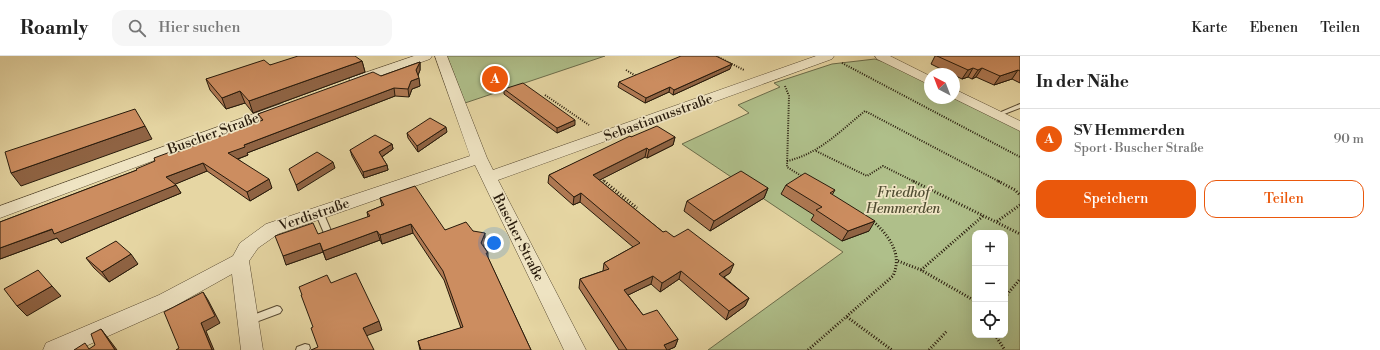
<!DOCTYPE html>
<html lang="de">
<meta charset="utf-8">
<style>
body{margin:0;font-family:"Libre Bodoni",serif;background:#f6f6f6;color:#222}
.controls{position:absolute;right:12px;bottom:12px;display:grid;overflow:hidden;border-radius:8px;box-shadow:0 4px 16px #0002}
.controls button{width:36px;height:36px;display:grid;place-items:center;padding:0;border:0;border-bottom:1px solid #e0e0e0;background:#fff;color:#222;font:20px sans-serif}
.compass{position:absolute;left:924px;top:12px;width:36px;height:36px;border-radius:50%;background:#fff;box-shadow:0 4px 16px #0002;rotate:318deg}
.you{position:absolute;left:494px;top:187px;width:14px;height:14px;margin:-10px;border:3px solid #fff;border-radius:50%;background:#1a73e8;box-shadow:0 0 0 6px #1a73e833}
.badge{display:grid;place-items:center;width:26px;height:26px;border-radius:50%;background:#ea580c;color:#fff;font-size:13px;font-weight:700}
.pin{position:absolute;translate:-50% -50%;border:2px solid #fff;box-shadow:0 1px 4px #0006}
.list{margin:0;padding:0;list-style:none}
h2{display:flex;justify-content:space-between;align-items:center;height:52px;margin:0;padding:0 16px;font-size:17px}
h2 small{font-size:13px;font-weight:400;color:#767676}
.list li{display:grid;grid-template-columns:26px 1fr auto;gap:12px;align-items:center;box-sizing:border-box;height:60px;padding:0 16px;border-top:1px solid #e0e0e0}
.list b{display:block;font-size:15px;white-space:nowrap}
.list p{margin:0;font-size:13px;white-space:nowrap;color:#767676}
.list em{font-size:13px;font-style:normal;color:#767676}
.actions{display:flex;gap:8px;padding:12px 16px}
.actions a{flex:1;padding:9px 0;border:1px solid #ea580c;border-radius:12px;text-align:center;font-size:14px;color:#ea580c}
.actions .main{background:#ea580c;color:#fff}
.icon{flex:none;width:22px;height:22px;fill:none;stroke:currentColor;stroke-width:2;stroke-linecap:round;stroke-linejoin:round}
.map{position:relative;flex:none;width:1020px;height:294px;overflow:hidden}
header{display:flex;align-items:center;gap:24px;box-sizing:border-box;height:56px;padding:0 20px;background:#fff;border-bottom:1px solid #e0e0e0}
header strong{font-size:19px}
nav{display:flex;gap:22px;margin-inline-start:auto;font-size:14px}
.search{width:280px;height:36px;background:#f6f6f6;display:flex;align-items:center;gap:10px;box-sizing:border-box;padding:0 14px;border-radius:12px;color:#767676;font-size:15px}
main{display:flex}
aside{flex:1;background:#fff}
.map>svg:first-child{display:block}
</style>
<header>
<strong>Roamly</strong>
<div class="search"><svg class="icon" aria-label="search" viewBox="0 0 24 24"><circle cx="10" cy="10" r="6"/><path d="M15 15l6 6"/></svg>Hier suchen</div>
<nav><a>Karte</a><a>Ebenen</a><a>Teilen</a></nav>
</header>
<main>
<div class="map">
<svg width="1020" height="294" viewBox="0 0 1020 294">
<rect width="100%" height="100%" fill="#e6d6a3"/>
<filter id="stains"><feTurbulence type="fractalNoise" baseFrequency=".005" numOctaves="4"/><feColorMatrix values="0 0 0 0 .2 0 0 0 0 .09 0 0 0 0 .02 0 0 0 .5 -.17"/></filter>
<radialGradient id="worn" r=".72"><stop offset=".6" stop-color="#630" stop-opacity="0"/><stop offset="1" stop-color="#630" stop-opacity=".3"/></radialGradient>
<path fill="#afbf8a" stroke="#6b6c4a" fill-rule="evenodd" d="M447 0H605L465 47Z
M875 3 896 10 930 28V42H954L1020 74V294H708L843 196 682 88 749 57 738 49 780 31 774 27 832 8ZM975 177H1005V279H975Z"/>
<g fill="none" stroke-linecap="round" stroke-linejoin="round">
<g stroke="#574931" stroke-width="2">
<path id="lane" d="M1020 48V52L999 60H995L994 59Z
M319 153 323 156 332 177 331 179H325L324 177 315 156Z
M277 250 280 251 282 254 280 257 248 269 245 268 243 265 245 262Z
M305 288 309 289 310 292 309 294H296L297 291Z"/>
</g>
<g stroke="#574931" stroke-width="1">
<path id="street" d="M414 0H432L430 3 360 28H350L349 25 350 22Z
M435 0H447L487 102 493 114 816 0H834L832 3 498 124 586 294H564L475 109 278 178 258 192 249 205 263 294H241L232 218 173 251 77 294H43L46 287 159 239 233 200 240 187 266 168 470 100Z
M875 0H890L930 20V29L877 3Z
M954 33 1020 65V75L953 42Z
M281 48 286 49 288 52 286 55 0 162V150Z"/>
</g>
<path stroke="#271a0b" stroke-width="2" stroke-dasharray="1 1.5" stroke-linecap="butt" d="M716 0 744 14
M842 7 1020 101
M626 14 638 21
M785 30 789 40 787 111 803 121
M545 39 589 69
M816 95 867 120 883 110 915 126
M787 105C819 98 840 75 865 55L1000 126
M599 121 605 126"/>
<path stroke="#271a0b" stroke-width="3" stroke-dasharray="1 2" stroke-linecap="butt" d="M604 125 637 152
M913 125 996 166
M998 125 1015 134 1020 139
M1020 149 996 166 1020 178
M898 205 921 214 975 245
M921 214 983 160
M1005 241 1020 223
M847 261 892 294
M995 279 1005 294
M808 294 893 220C903 198 889 180 873 165
M929 294 947 275"/>
<use href="#lane" fill="#efe4c3" fill-rule="evenodd"/>
<use href="#street" fill="#efe4c3" fill-rule="evenodd"/>
</g>
<path fill="#af7953" stroke="#271a0b" d="M935 0H1020V27L1012 23 994 29 976 21 972 23 968 21 962 23 954 19V18H951L931 8Z
M362 5 365 16 253 57 245 47 226 53 210 34 206 23 270 9Z
M420 6V14L418 19 420 30 412 33 409 41 395 40 247 97 248 99 238 103 272 132 250 145 207 115 175 128 181 137 61 187 57 182 0 203V166L137 114 177 96 260 65 258 58 381 20Z
M730 13 673 39 669 36 645 47 618 31 619 26Z
M504 33 575 69 557 77 504 38Z
M447 76 418 96 408 82 407 77Z
M631 81H675L673 89 647 102 645 101 599 124 663 176 674 181 730 217 724 221 749 242 745 250 726 264 679 223 660 236 651 228 628 239 643 259 678 283 675 291 668 294H619L579 232 580 223 603 215 604 207 633 191 580 146 573 149 548 127 549 119Z
M392 88 393 93 382 101 387 109 388 114 364 122 352 100 350 94Z
M786 129 835 134 832 139 869 175 842 185 811 164 814 159 781 138Z
M768 132 764 142 710 175 684 155 687 145Z
M380 142 445 174 473 175 485 186 484 190 488 197V202L531 294H420L418 285 461 272 444 224 413 177 382 188 380 184 326 204 323 196 286 209 368 161 367 156 382 150Z
M86 202 138 208 109 226 94 212Z"/>
<path fill="#8f6343" stroke="#271a0b" d="M362 5 365 16 253 57 249 45Z
M420 6V14L417 22 416 14Z
M732 8 730 13 673 39 674 34Z
M973 12 968 21 962 23 968 14Z
M982 12 976 21 972 23 978 14Z
M1018 14 1012 23 994 29 1000 20Z
M419 22 420 30 412 33 409 41 408 33 411 25Z
M670 31 669 36 645 47 646 42Z
M394 32 395 40 247 97 248 99 232 105 228 97 244 89Z
M240 35 245 47 226 53 222 42Z
M575 64V69L557 77V72Z
M145 70 152 83 21 130 11 117Z
M446 71 447 76 418 96 417 90Z
M675 81 673 89 647 102 649 94Z
M392 88 393 93 380 102 379 96Z
M647 92 645 101 592 128 593 119Z
M333 106 335 112 298 135 296 129Z
M203 107 207 115 171 130 166 121Z
M387 109 388 114 364 122 363 116Z
M269 123 272 132 250 145 247 136Z
M176 129 181 137 61 187 57 182 0 203V192Z
M768 132 764 142 710 175 714 165Z
M581 137 580 146 573 149 574 141Z
M875 165 869 175 842 185 848 175Z
M411 168 413 177 382 188 380 179Z
M377 175 380 184 326 204 323 195Z
M485 177V186L482 196 481 187Z
M320 187 323 196 286 209 283 200Z
M131 198 138 208 109 226 102 216Z
M734 208 730 217 716 226 719 218Z
M681 215 679 223 660 236 662 227Z
M653 220 651 228 622 242 624 234Z
M52 230 61 240 27 260 17 250Z
M203 236 208 244 220 267 206 275 214 294H212L201 267Z
M749 242 745 250 726 264 729 255Z
M379 265 382 274 366 280 363 272Z
M101 273 108 282 117 294H115Z
M678 283 675 291 668 294H662L664 289Z"/>
<path fill="#cc8d60" stroke="#271a0b" d="M298 0H355L362 5 249 45 240 35 222 42 206 23 264 4 270 9Z
M681 0H716L732 8 674 34 670 31 646 42 619 26Z
M937 0H1020V15L1018 14 1000 20 982 12 978 14 973 12 968 14Z
M420 6 416 14 419 22 411 25 408 33 394 32 244 89 245 91 228 97 269 123 247 136 203 107 166 121 176 129 54 178 52 173 0 192V166L137 114 136 113 155 105 154 102 173 95 177 96 263 64 258 58 373 16 381 20Z
M523 27 575 64 557 72 504 33Z
M135 53 145 70 11 117 5 96Z
M430 62 446 71 417 90 407 77Z
M657 70 675 81 649 94 647 92 593 119 663 176 666 175 674 181 688 173 734 208 719 218 749 242 729 255 681 215 662 227 653 220 624 234 643 259 657 254 678 283 664 289 667 294H627L580 223 609 213 604 207 640 187 581 137 574 141 549 119 630 80 631 81Z
M375 79 392 88 379 96 387 109 363 116 350 94Z
M317 96 333 106 296 129 289 113Z
M741 115 768 132 714 165 687 145Z
M805 117 835 134 830 137 875 165 848 175 816 154 822 151 786 129Z
M415 130 445 174 466 166 473 175 485 177 481 187 488 197H486L531 294H421L418 285 463 271 443 215 411 168 380 179 377 175 323 195 320 187 283 200 275 180 313 167 318 178 370 160 367 156 384 149 380 142Z
M116 185 131 198 102 216 86 202Z
M38 214 52 230 17 250 4 233Z
M356 217 379 265 363 272 374 294H311L318 291 311 272 313 271 301 239H302L299 231 327 219 331 227Z
M203 236 215 260 201 267 212 294H176L179 292 164 256Z
M101 273 115 294H74L85 287 89 293 95 289 91 278Z"/>
<g text-anchor="middle" stroke-width="3.5" stroke-linejoin="round" paint-order="stroke">
<g font-size="14" fill="#271a0b" stroke="#efe4c3">
<text transform="translate(658 61) rotate(-20)" y="5">Sebastianusstraße</text>
<text transform="translate(213 77) rotate(-20)" y="5">Buscher Straße</text>
<text transform="translate(314 158) rotate(-19)" y="5">Verdistraße</text>
<text transform="translate(519 181) rotate(63)" y="5">Buscher Straße</text>
</g>
<g font-size="14" font-style="italic" fill="#504c31" stroke="#efe4c3">
<text x="903" y="141">Friedhof<tspan x="903" dy="16">Hemmerden</tspan></text>
</g>
</g>
<rect width="100%" height="100%" filter="url(#stains)"/>
<rect width="100%" height="100%" fill="url(#worn)"/>
</svg>
<div class="controls">
<button>+</button>
<button>−</button>
<button><svg class="icon" aria-label="locate" viewBox="0 0 24 24"><circle cx="12" cy="12" r="6"/><path d="M12 2v4M12 18v4M2 12h4M18 12h4"/></svg></button>
</div>
<svg class="compass" viewBox="-18 -18 36 36"><path d="M0-13l5 13h-10z" fill="#e53935"/><path d="M0 13l5-13h-10z" fill="#767676"/></svg>
<div class="you"></div>
<div class="pin badge" style="left:495px;top:23px">A</div>
</div>
<aside>
<h2>In der Nähe<small></small></h2>
<ul class="list">
<li><span class="badge">A</span><div><b>SV Hemmerden</b><p>Sport · Buscher Straße</p></div><em>90 m</em></li>
</ul>
<div class="actions"><a class="main">Speichern</a><a>Teilen</a></div>
</aside>
</main>
